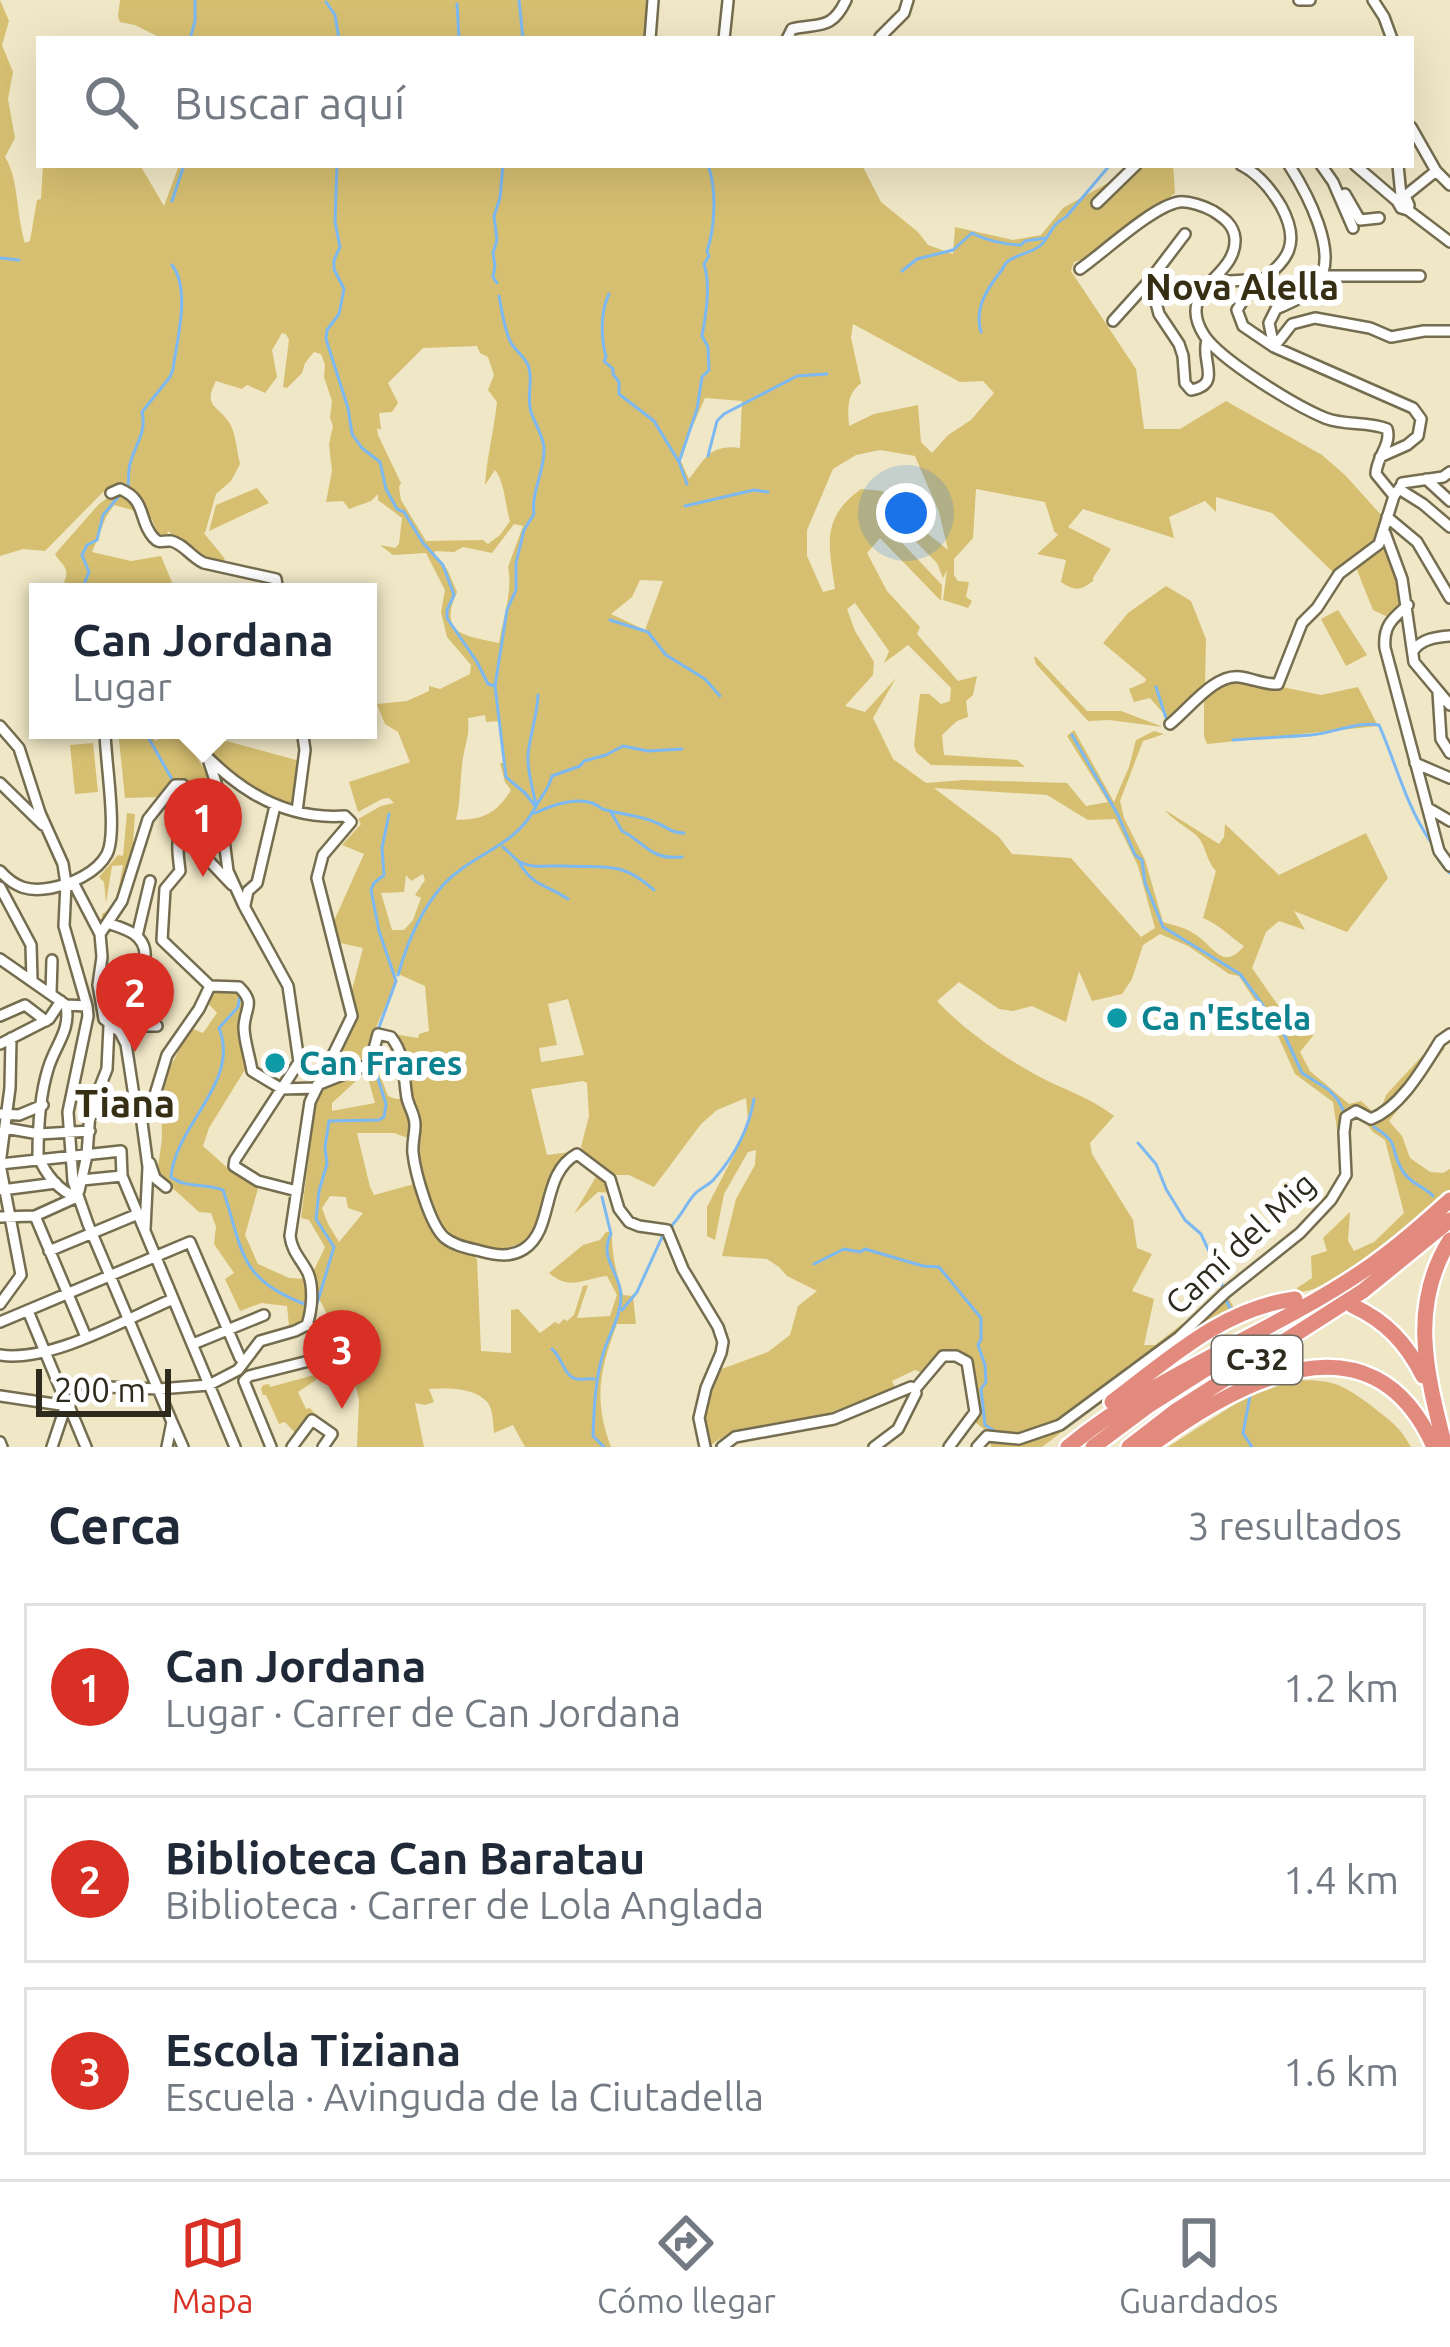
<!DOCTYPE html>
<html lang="es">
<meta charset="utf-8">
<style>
body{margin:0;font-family:Ubuntu,sans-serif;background:#f2f2f3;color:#1f2937}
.scale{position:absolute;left:36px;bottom:30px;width:135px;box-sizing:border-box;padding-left:12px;border:6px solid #2e2b1e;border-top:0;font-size:33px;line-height:42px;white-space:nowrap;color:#2e2b1e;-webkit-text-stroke:9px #fff;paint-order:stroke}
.you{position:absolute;left:906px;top:513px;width:42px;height:42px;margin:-30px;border:9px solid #fff;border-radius:50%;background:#1a73e8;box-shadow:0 0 0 18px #1a73e833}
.badge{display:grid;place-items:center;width:78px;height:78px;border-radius:50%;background:#d93025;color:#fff;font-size:39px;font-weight:700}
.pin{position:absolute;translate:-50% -99px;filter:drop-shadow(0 3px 6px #0008)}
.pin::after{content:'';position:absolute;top:63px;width:42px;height:36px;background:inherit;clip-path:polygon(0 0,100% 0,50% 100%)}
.popup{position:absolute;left:29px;top:583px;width:348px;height:156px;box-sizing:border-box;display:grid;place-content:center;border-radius:0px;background:#fff;filter:drop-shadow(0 3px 9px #0005);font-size:39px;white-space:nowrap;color:#747a83}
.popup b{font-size:45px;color:#1f2937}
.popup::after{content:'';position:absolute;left:50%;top:100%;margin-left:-24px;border:24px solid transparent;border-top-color:#fff}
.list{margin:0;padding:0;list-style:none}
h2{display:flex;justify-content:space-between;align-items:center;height:156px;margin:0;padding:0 48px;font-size:51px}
h2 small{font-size:39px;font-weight:400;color:#747a83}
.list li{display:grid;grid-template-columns:78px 1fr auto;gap:36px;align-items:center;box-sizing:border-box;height:168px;margin:0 24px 24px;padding:0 24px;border:3px solid #e0e1e3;border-radius:0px}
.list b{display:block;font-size:45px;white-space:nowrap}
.list p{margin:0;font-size:39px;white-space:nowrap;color:#747a83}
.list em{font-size:39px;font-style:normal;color:#747a83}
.icon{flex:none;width:66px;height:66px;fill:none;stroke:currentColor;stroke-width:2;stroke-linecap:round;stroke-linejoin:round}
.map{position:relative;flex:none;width:1450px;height:1447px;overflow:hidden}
.search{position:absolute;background:#fff;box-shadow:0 12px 48px #0002;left:36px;right:36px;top:36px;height:132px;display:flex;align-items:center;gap:30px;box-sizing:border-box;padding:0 42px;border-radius:0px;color:#747a83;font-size:45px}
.sheet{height:732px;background:#fff}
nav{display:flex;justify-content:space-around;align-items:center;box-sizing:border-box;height:168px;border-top:3px solid #e0e1e3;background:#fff;font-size:33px;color:#747a83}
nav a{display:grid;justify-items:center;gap:6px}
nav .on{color:#d93025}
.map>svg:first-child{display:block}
</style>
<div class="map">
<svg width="1450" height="1447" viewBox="0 0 1450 1447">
<rect width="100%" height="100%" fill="#f0e7c6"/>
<path fill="#d6bf71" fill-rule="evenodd" d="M0 0 9 21 2 45 13 72 8 99 15 138 5 157C19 179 16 214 25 243L30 241 37 200 41 199 43 165H140L164 206 179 165H862L881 202 918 232 928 245 953 254 955 227 1013 240 1041 235 1063 208 1140 165H1173L1175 193 1085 259 1074 262 1071 271 1136 369 1144 429H1180L1226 401 1322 455 1345 475 1382 516 1384 524 1381 538 1336 575 1272 513 1216 497V512L1205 501 1169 517 1174 538 1083 509 1068 527 1111 549 1093 578V581C1080 591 1075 591 1061 582L1066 560 1037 554 1058 535 1054 531 1045 502 976 489 973 538 954 559V575L958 581 969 582 966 597 972 601 968 608 943 600 947 570 943 578 937 563 887 513 889 529 942 585 941 601 880 538 867 553 887 591 920 627 917 634 958 681 977 676 973 695 966 701 968 717 957 721 942 735 944 755 1017 760 1025 767 931 765 916 752 914 745 920 694H929L941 704 950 701 951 688 908 645 884 663 889 651 855 603 847 609 855 631 874 662 873 675 845 706 865 712 896 678 873 718 893 759 926 783 963 780 1067 783 1086 806 1108 802 1067 736 1074 730 1114 802 1129 767 1136 740 1154 731 1164 734 1143 741 1120 801 1124 818 1145 860 1163 922C1172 925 1185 927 1193 933 1213 944 1222 973 1244 946 1229 936 1220 925 1203 918L1216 871C1206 861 1206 845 1197 836 1186 826 1175 822 1165 810L1219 844 1224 837 1225 824 1279 875 1366 833 1388 878 1347 932 1294 911 1305 930 1279 921 1266 932 1252 968 1298 1034 1312 1032 1313 1036 1300 1052 1310 1071 1349 1104 1361 1101 1372 1111 1381 1109 1386 1095 1435 1042 1445 1048 1389 1121 1402 1136 1410 1158 1430 1172 1443 1173 1450 1169V1191C1423 1217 1331 1294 1297 1292V1288L1312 1278 1311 1256 1327 1251 1323 1238 1350 1212 1348 1241 1354 1251 1374 1242 1404 1213 1385 1140 1373 1132 1362 1118 1348 1122 1350 1145 1348 1183 1341 1179V1157L1333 1102 1295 1074 1279 1038 1239 976 1229 974 1188 946 1160 934 1143 945 1132 979 1122 994 1092 1001 1079 971 1066 1022 1032 1006 1013 1011 999 1009 959 982 937 1001C965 1031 1002 1056 1038 1076 1064 1090 1090 1097 1114 1116L1090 1143 1092 1154 1133 1220 1137 1248 1152 1254 1132 1291 1154 1299 1144 1345H1155L1225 1291 1235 1310 1141 1372 1042 1447H991L989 1433 975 1422C983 1406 977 1373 967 1358L942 1353 922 1373 915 1370 892 1381 895 1387 827 1414 734 1430 709 1446 701 1425 709 1386 714 1382 716 1371 768 1352 790 1335 798 1306 817 1291 787 1276 779 1267 767 1259 722 1256 736 1199 755 1165 756 1150 748 1152 724 1194 715 1240 707 1236V1207L737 1149 748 1120 746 1098 717 1110 701 1124 654 1187 629 1175H611L612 1193 598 1192 574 1214 597 1175V1168L581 1147 589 1116 587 1083 583 1081 531 1089 547 1155 571 1152 549 1183 536 1226 524 1242 504 1249 487 1248 450 1238 433 1219 416 1147 417 1112 411 1104 408 1064 393 1034 418 1038 419 1034 429 1031 425 986 396 973V982L377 1025 370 1062 325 1081 355 1018 356 1009 352 990 363 948 340 943 334 921 364 854 342 845 361 824 358 819 381 806 394 803 389 798 382 799 358 812 349 782 410 762 398 732 385 724 377 704 407 701 429 691V686L440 689 470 674 471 665 447 637 441 612 445 590 426 553 393 555 380 545 395 548 399 544 402 518 378 500V494L371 501 349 509 343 501 326 502 332 471 329 444 333 426 330 418 332 401 324 377 325 365 321 354 314 352 305 363 302 373 287 388 283 387 289 340 286 334 282 333 272 350 277 377 265 393 247 385 242 389 216 381C202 408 219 405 230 424 236 434 237 452 240 464L231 481 216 494 205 533 203 532 225 559 220 563 203 561 168 531 166 539 159 538 152 519H148L136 492 118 484 102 493 45 551 23 549 0 556ZM853 324 960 382 983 381 994 393 971 420 948 435 932 453 921 442 918 405 874 414 849 426C848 408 846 395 861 383L851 338ZM477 346 480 353 488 357 494 375 488 390 497 402C494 430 487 456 485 485L495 470C505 483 505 505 510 521L500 535 488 544 483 540 426 541 401 500 399 487 401 483 378 435 377 428 381 430 379 413 392 412 398 403 388 383 423 348ZM705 398 742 401 740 448C710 444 705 459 689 479L679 457ZM880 450 915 456 939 512 948 550 895 507 883 491 861 489C820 519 829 545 835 589L823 592 807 556V530L833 469 856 455ZM514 524 523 526 508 567C513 591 503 618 499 643 464 635 438 635 457 592L447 569 434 554 435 551 454 552 463 547 492 553ZM640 580 663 581 645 630 611 614 632 597ZM485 715 486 722 500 721 504 763H500L505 782 511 790C497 813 484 820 456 820 462 797 459 771 465 748 468 735 469 732 468 718ZM934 788 1047 795 1088 820 1115 819 1138 866 1155 928 1141 937 1071 858 1012 854 999 837ZM423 874 425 880 415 895 421 898 413 920 404 930H392L381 893 404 892 406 875 411 881ZM568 999 584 1055 541 1062 539 1048 557 1045 548 1004Z
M120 0H650L647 39H163L135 25 120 22 118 16Z
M257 488 269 503 209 531 216 505Z
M116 492 125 493 140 512 114 505 106 517 92 552 131 561 161 556 176 592H78L79 587 64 582C71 567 61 565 55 554L99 504Z
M1386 542 1404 599 1388 617 1373 610 1355 565Z
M1166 586 1191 601 1206 639 1205 687 1170 721 1150 698 1134 702 1129 689 1145 682 1146 679 1103 643 1128 613Z
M1338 610 1367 655 1346 666 1321 619Z
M1034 657H1036L1087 711H1121L1163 727 1109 720 1088 721 1036 664Z
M1238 678 1321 695 1358 687 1378 726 1207 744 1204 736V700L1217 685Z
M118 730H149L155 741 176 731C203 763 215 780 217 823L186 801 190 788 184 783 160 797 125 798Z
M190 730 220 747 224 741 230 742 300 761 295 806C253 795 217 763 190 730Z
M93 743 98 792 75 794 70 745Z
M127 813 135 814 132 857 120 902 102 926 99 925 98 920 102 918V914C119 905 119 883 123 865L112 866 106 903 104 882 99 877 118 855 123 856Z
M235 988 244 996 246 1068 209 1128 203 1146 232 1172 259 1185 245 1235 258 1264 289 1278 304 1279 307 1290 305 1321 289 1326 287 1306 261 1303 240 1311 225 1279 234 1273 214 1244 216 1227 211 1213 199 1212 157 1174 162 1139 161 1100 170 1068 190 1028 203 1033 217 1013 207 1002 211 989Z
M371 1066 376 1079 375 1068 377 1067 388 1096 396 1099 405 1098 411 1131 408 1138 394 1133H357L370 1187 374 1195 418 1183 430 1223 477 1259 481 1351 511 1353V1310L518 1309 540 1333 555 1322 559 1324 564 1319 567 1321 574 1315 583 1286 588 1285 577 1318 610 1316 617 1295 607 1276C582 1279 570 1291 549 1273L583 1245 600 1240 606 1232H612C611 1252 617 1276 623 1295L633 1296 636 1324H617C600 1369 593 1400 611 1447H525L513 1425 494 1433C493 1423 493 1410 488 1403 475 1387 447 1388 429 1389L434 1402 425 1405 415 1403 424 1447H357L359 1400 353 1374 344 1352 326 1324V1312L317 1295 314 1270 325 1247 309 1220 301 1218 316 1099 321 1088 347 1076 356 1081 332 1103V1111L375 1103 365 1068ZM330 1196 346 1197 348 1208 363 1213 339 1242 328 1224 322 1208Z
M329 1371 298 1392 306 1409 310 1408 314 1413 297 1435 285 1422 279 1424 266 1395H263L261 1389 263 1385 269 1384 270 1387Z
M1294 1380C1331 1380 1339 1382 1369 1404 1389 1420 1398 1424 1411 1447H1168L1260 1388Z"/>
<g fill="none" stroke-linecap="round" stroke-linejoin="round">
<path stroke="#7cb8f2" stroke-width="3" d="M519 0 523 39
M326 2 335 15 339 39
M457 4 459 39
M190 39 195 21V0
M337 165 335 222 340 247 334 260V269L344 289 339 314 327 330 326 339 348 408 352 434 362 448 380 462 386 489 397 509 404 512 423 543 443 565 454 595 447 610V618L477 662 488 684 495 686 506 777 525 793 536 807
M172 201 184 165
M0 258 19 260
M902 271 917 259 953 250 972 233C985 240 1006 245 1021 245L1025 241 1046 238
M497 283 493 277 495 266 493 253 497 240 494 216 500 198 503 165
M609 294C600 312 601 338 606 357L604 361 613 369V374L619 382V394L654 421 679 462
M981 332C974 308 987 289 1001 271 1003 269 1004 265 1006 263 1015 254 1031 254 1041 245 1051 235 1051 224 1066 217L1110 165
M708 456 717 421 724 414 797 376 827 374
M687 484 679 462 697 409 702 377 709 370 708 347 702 336C706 314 711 286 704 264L709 256 707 251C715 228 717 189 708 165
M128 486C129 479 128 471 130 464 135 444 147 433 142 412L170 377 173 369C177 339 191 290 172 265
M685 506 754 490 768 492
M81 592 89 572 82 555 87 545 97 540 103 515 119 496
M610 620 648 632 666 655 705 679 720 696
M495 686 507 610 516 590V563L524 530 534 514C531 491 545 471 544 448 543 435 535 424 531 412 526 396 534 380 528 365 524 356 516 351 511 343 504 329 502 311 499 296
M1156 687 1167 721
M144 730 173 781
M1072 735 1118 815 1135 855 1142 860 1145 883 1163 927 1240 974 1284 1034 1302 1073 1329 1090 1338 1100 1344 1112
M1233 740C1259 738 1285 737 1311 735 1334 733 1358 721 1379 725 1397 766 1405 803 1430 841 1438 853 1437 863 1450 873
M536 805C533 789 527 771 528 755 530 734 537 717 538 695
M611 812 622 831C646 843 649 860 682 857
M535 813C550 806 575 797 592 803 604 808 596 808 610 811 626 815 642 816 657 823 669 828 671 833 684 833
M503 847C508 851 512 856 517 860 531 870 548 865 564 866 603 868 621 860 654 890
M519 862C533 887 546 884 568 899
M398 975C407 943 421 909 444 884 473 853 515 847 535 808 541 796 549 789 552 776L580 766 584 761 606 755 623 746 648 751 682 749
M240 995 238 1007 219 1028C241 1082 175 1125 171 1177 187 1189 206 1183 223 1190 244 1253 238 1279 307 1305
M378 1030 396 981 379 931 371 890 374 883 384 875 382 848 389 814
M1374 1127C1402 1145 1388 1146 1402 1170 1409 1183 1425 1187 1433 1196
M1138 1143 1156 1164 1166 1189 1185 1220 1201 1234 1219 1273 1223 1289
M602 1197 611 1234C598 1258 621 1273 621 1296 621 1316 610 1332 604 1351 595 1378 594 1409 593 1436L604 1447
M669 1228C680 1219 684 1207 693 1196 699 1188 709 1186 715 1178 735 1155 749 1128 754 1099
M814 1264 844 1249 860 1252 865 1249 923 1266 939 1267 981 1318V1339L978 1345 985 1365 986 1382 981 1389 985 1425 998 1433
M1225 1298 1231 1310
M316 1307 334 1247 316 1219 319 1191 327 1164 325 1147 329 1121 379 1120 384 1117 386 1104 373 1063
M622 1310 637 1292 663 1235
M552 1349C562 1357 564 1377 577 1379 583 1380 588 1378 594 1379
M1250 1396 1243 1433 1252 1447"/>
<g stroke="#756d4f" stroke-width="14">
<path id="minor" d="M1299 0H1310
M1373 0 1384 17 1392 39
M880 37 904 13 908 0
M650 39 653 0
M724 39 728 1
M787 39 792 29C820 23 832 30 846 0
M1411 127 1436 171 1450 185
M1241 165C1259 174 1271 189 1281 206 1313 265 1259 269 1237 310L1243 326 1274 347 1413 408 1421 419 1418 436 1407 445 1380 457
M1289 165C1305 190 1341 255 1317 283 1307 296 1290 303 1276 309L1269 323 1274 347 1292 324 1315 318 1370 328 1391 337 1424 331H1450
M1321 165 1333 182 1353 228
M1355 165 1397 201
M1398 165 1401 196
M1345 194 1360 220 1379 218
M1405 196 1436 171
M1097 203 1136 165
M1408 210 1409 205 1405 196H1401L1397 201 1401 208 1408 210 1450 242
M1080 269C1103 253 1153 206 1179 202 1189 201 1204 206 1213 211 1224 218 1234 225 1235 239 1237 278 1174 288 1204 335 1220 360 1296 406 1325 418 1345 426 1368 421 1387 429 1392 444 1376 458 1376 474L1394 496
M1322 276H1420
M1150 280 1159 314 1179 344 1183 356 1185 383 1191 390C1223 384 1200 361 1207 340
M1211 282 1265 279
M1113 321 1150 280 1185 234
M1426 479 1450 501
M1402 483 1443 477 1450 472
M1399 489 1423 504 1450 527
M111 493 120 489C147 500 138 520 153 537 160 545 162 540 171 541 184 544 192 558 204 563L276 579 278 592
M1387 517 1417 542 1450 598
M1385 533 1402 579 1414 662 1450 705
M1408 605C1392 619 1383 626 1385 648L1439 851 1450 866
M1413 651C1421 639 1436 637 1450 636
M1438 692 1441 739 1450 753
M1170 724C1189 709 1215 673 1240 677 1254 679 1265 685 1278 684L1302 623 1317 608 1339 574 1379 544 1394 496 1403 483
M0 726 19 748 40 813 63 864 66 884 64 926 87 1006 88 1016 68 1112 73 1181 88 1224 172 1422 167 1447
M183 730C224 780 276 821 345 816L351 822 323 855 317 878 352 1016 310 1102 290 1236C292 1252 301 1259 308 1273 314 1288 312 1310 307 1325
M209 762 217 786 228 871 244 906 288 986 299 1062 235 1160 234 1166 258 1181 297 1191
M1415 763 1450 778
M0 783 43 825
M186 793C172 812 182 812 179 831 177 846 178 855 180 871L165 889 162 940 210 986
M1428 808 1450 821
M182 810 194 845 232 885
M297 811 305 750 302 730
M0 871C15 888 29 892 51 888 71 884 97 873 107 854 118 832 105 759 105 730
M66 884 75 886 100 934 102 957 98 985 104 1019 120 1032 126 1044 134 1096 141 1115 148 1167 145 1229
M0 887 31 945 32 980
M245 905 248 891 257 883 275 806
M108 923C116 926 127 929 134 934 162 954 129 991 123 1013 121 1019 121 1026 120 1032
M100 934 122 901 148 819 175 785H183L186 793
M137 936 150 881
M0 959 66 1005 87 1006
M210 986 239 987C256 1004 245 1007 244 1027 244 1041 250 1057 252 1071L282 1089 315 1088
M51 993 52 960
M66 1005C71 1031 55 1045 48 1069 40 1095 38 1129 38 1156 45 1173 59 1192 77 1197
M0 1016 25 1005 46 1021
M121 1026H157
M0 1044 49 1019 61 1001
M317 1085 370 1064 378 1034 391 1037C406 1056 403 1075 407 1098 409 1107 415 1115 415 1125 415 1134 412 1143 413 1153 415 1172 430 1226 445 1238 455 1246 468 1248 480 1251 495 1255 510 1258 524 1249 555 1229 540 1174 577 1154L610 1179 619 1209 629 1222 639 1226 667 1230 683 1269 718 1327 723 1342 721 1353 706 1388 699 1418 705 1447
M140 1113 150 1111 167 1055 199 1009 210 986
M0 1114 19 1115 43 1105
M90 1116 115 1099
M5 1128 39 1134 90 1131
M150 1163 155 1178 166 1187
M0 1164 121 1151 122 1176 235 1447
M82 1180 122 1176
M2 1190 56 1183
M79 1191 87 1155 90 1112 107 1069 109 1026
M35 1216 86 1337
M0 1217 35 1216 77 1197
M49 1251 138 1214
M0 1304 21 1275 0 1164 10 1088 11 1038
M28 1311 65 1400
M0 1322 190 1242 240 1358
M307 1325 329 1334 339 1356
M193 1344 264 1315
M0 1355C50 1363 126 1319 173 1299
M244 1381 249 1376 321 1358
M244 1381 271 1447
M916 1388 943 1356H956L967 1362 975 1412 949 1447
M0 1396 61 1405
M61 1403 107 1387 159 1389 209 1385 238 1370 260 1341 295 1331 307 1325
M69 1406 86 1447
M172 1422 183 1447
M0 1442 2 1447
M52 1447 65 1408
M292 1447 312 1420 332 1434 323 1447
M722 1447 735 1437 834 1419 911 1387
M874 1447 898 1429 916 1393
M977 1447 987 1436 1019 1439 1060 1425 1179 1337 1225 1293 1300 1233 1331 1200 1346 1175 1344 1132 1346 1117 1356 1111 1371 1119C1401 1107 1423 1068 1440 1041L1450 1034"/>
</g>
<g stroke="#fff" stroke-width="20">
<path id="highway" d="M1353 1306C1386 1321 1407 1344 1423 1376
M1112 1402C1168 1360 1223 1308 1295 1299
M1068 1447C1158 1373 1268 1335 1363 1271 1394 1250 1422 1225 1450 1200
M1093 1447 1148 1406 1214 1364
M1129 1447 1177 1410 1363 1291 1450 1220
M1149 1447C1236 1382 1372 1306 1434 1447
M1445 1447C1427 1375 1408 1307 1450 1240"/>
</g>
<use href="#minor" stroke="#fff" stroke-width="9"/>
<use href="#highway" stroke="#e28a7d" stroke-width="15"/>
</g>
<g fill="#0f9aa8" stroke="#fff" stroke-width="4.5">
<circle cx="1117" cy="1018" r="12"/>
<circle cx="275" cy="1063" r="12"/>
</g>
<g text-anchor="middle" stroke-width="12" stroke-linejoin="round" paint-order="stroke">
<rect fill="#fff" stroke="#6d6b62" stroke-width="3" x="1212" y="1336" width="90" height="48" rx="9"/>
<g font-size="30" font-weight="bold" fill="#2e2b1e">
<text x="1257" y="1370">C-32</text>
</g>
<g font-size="33" font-weight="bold" fill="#0d838f" stroke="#fff" text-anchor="start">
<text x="1141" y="1030">Ca n'Estela</text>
<text x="299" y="1075">Can Frares</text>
</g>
<g font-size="33" fill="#2e2b1e" stroke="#fff">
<text transform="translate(1240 1243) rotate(-43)" y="12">Camí del Mig</text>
</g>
<g font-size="36" font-weight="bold" fill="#372f13" stroke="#fff">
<text x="1242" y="300">Nova Alella</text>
</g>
<g font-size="39" font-weight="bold" fill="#372f13" stroke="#fff">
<text x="125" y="1117">Tiana</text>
</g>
</g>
</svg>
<div class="scale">200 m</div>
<div class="you"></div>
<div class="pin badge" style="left:203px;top:877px">1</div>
<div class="popup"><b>Can Jordana</b>Lugar</div>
<div class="pin badge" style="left:135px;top:1052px">2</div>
<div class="pin badge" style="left:342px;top:1409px">3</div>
<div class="search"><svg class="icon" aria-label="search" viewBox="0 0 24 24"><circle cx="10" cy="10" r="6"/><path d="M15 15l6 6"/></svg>Buscar aquí</div>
</div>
<section class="sheet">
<h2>Cerca<small>3 resultados</small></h2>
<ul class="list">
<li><span class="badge">1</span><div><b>Can Jordana</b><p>Lugar · Carrer de Can Jordana</p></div><em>1.2 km</em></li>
<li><span class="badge">2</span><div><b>Biblioteca Can Baratau</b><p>Biblioteca · Carrer de Lola Anglada</p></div><em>1.4 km</em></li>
<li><span class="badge">3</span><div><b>Escola Tiziana</b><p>Escuela · Avinguda de la Ciutadella</p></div><em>1.6 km</em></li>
</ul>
</section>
<nav>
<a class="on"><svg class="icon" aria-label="map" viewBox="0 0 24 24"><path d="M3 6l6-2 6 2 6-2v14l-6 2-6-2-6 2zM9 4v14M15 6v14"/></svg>Mapa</a>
<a><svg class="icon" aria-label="directions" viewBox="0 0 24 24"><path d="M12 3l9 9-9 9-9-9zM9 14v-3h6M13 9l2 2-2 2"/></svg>Cómo llegar</a>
<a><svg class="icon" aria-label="saved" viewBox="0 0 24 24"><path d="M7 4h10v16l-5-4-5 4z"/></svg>Guardados</a>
</nav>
